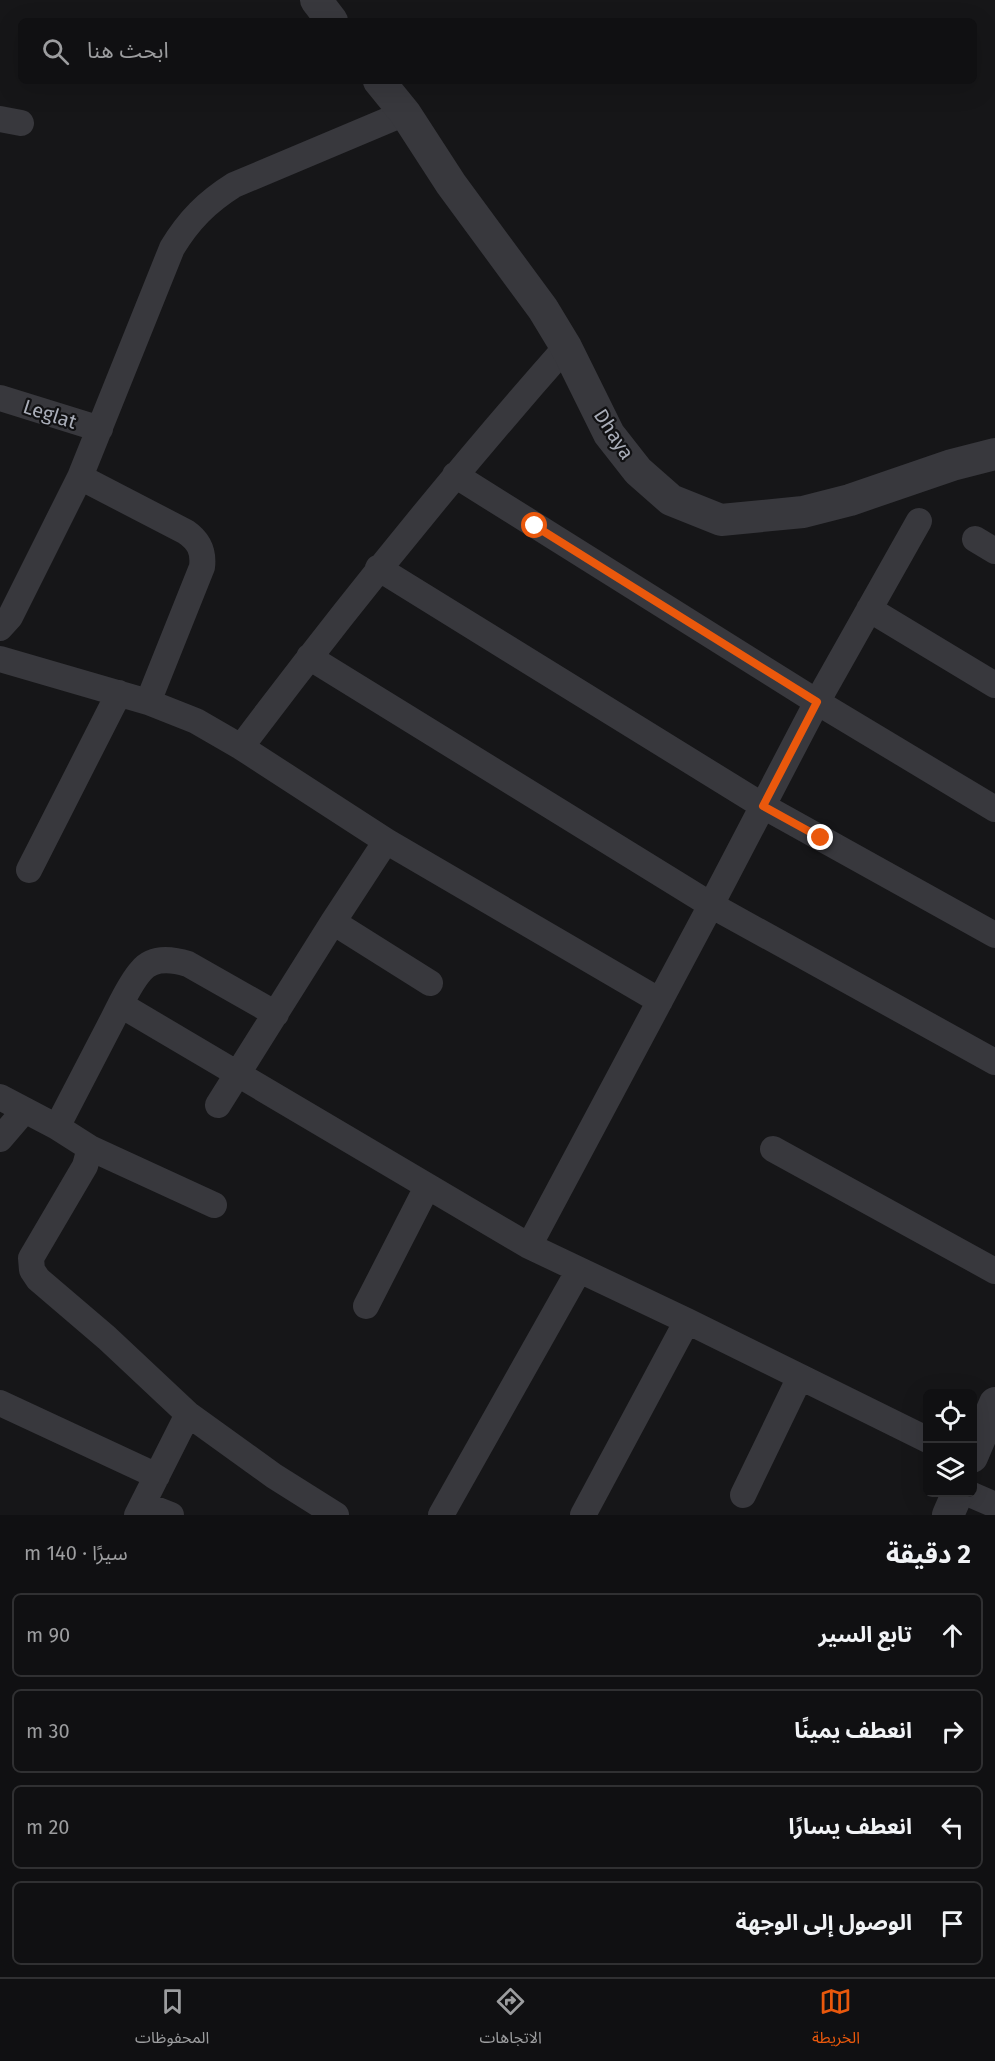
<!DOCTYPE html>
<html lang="ar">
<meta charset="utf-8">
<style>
body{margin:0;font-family:"Fira Sans","Noto Sans Arabic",sans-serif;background:#19191b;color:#f1f3f6;direction:rtl}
.controls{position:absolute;right:18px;bottom:18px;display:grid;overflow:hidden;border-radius:9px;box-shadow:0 6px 24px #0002}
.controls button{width:54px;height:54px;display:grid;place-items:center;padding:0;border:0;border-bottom:2px solid #303032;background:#101012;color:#f1f3f6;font:30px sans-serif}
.stop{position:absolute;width:18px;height:18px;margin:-14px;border:4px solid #ea580c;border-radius:50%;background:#fff}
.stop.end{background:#ea580c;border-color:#fff;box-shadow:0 2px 6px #0008}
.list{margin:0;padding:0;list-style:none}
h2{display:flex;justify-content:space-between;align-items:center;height:78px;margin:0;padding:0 24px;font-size:26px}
h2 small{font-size:20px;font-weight:400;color:#9c9d9f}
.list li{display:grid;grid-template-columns:39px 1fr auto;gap:18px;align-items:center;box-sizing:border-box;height:84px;margin:0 12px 12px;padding:0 12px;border:2px solid #303032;border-radius:9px}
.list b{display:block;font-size:22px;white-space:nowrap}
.list em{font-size:20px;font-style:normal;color:#9c9d9f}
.icon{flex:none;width:33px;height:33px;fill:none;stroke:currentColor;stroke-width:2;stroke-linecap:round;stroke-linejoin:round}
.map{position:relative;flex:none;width:995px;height:1515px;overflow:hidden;direction:ltr}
.search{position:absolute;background:#101012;box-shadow:0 6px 24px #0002;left:18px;right:18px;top:18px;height:66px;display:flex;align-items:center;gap:15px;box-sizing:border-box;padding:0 21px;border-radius:9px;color:#9c9d9f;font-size:22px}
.sheet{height:462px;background:#101012}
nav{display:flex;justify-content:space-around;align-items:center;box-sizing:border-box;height:84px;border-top:2px solid #303032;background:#101012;font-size:16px;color:#9c9d9f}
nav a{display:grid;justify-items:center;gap:3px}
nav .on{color:#ea580c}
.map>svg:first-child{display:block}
</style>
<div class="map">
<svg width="995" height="1515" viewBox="0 0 995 1515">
<rect width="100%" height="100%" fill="#161618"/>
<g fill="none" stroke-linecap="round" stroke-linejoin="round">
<path stroke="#38383d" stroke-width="26" d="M0 119 21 123
M0 398 100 429
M455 475 817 702 995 809
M80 477 186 532C199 541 204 551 202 567L148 702
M975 539 995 551
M378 568 763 806 995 935
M869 609 995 685
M0 628 10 617 80 477 172 248C189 220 207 202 234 185L405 113
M309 657 711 905 995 1062
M0 659 148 702 196 721 241 747 386 841 660 1001
M241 747C345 609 452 476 566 347
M29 870 119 693
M333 922 430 983
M121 1005 529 1246 687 1321 928 1440
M0 1097 57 1127 90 1148 85 1166 31 1258 32 1270 38 1279 107 1338 188 1414 274 1476 336 1515
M218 1105 333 922 386 841
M57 1127C75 1092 93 1058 111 1023 119 1008 129 984 141 971 153 956 172 959 188 964L276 1014
M0 1139 24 1111
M90 1148 214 1205
M773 1149 995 1271
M529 1246 711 905 817 702 919 521
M366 1306 427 1187
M0 1403 157 1476
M965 1492 995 1505
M743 1495 800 1377
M143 1504 171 1515
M137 1515 188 1414
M441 1515 579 1270
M583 1515 687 1321"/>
<path stroke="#38383d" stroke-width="32" d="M316 0 332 21
M379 81 405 113 451 184 543 309 566 347 609 434 638 471 671 500 721 520 803 512 850 500 952 465 995 454
M972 1457 995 1403
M948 1515 958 1492"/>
</g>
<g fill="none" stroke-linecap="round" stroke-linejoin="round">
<path stroke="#ea580c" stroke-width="8" d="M535 526 817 702 763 806 821 838"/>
</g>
<g text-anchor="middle" stroke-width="4.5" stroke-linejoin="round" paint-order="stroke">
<g font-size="20" fill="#a9adb8" stroke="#111113">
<text transform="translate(50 414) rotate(18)" y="7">Leglat</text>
<text transform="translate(614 434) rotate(57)" y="7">Dhaya</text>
</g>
</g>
</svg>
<div class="controls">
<button><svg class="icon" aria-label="locate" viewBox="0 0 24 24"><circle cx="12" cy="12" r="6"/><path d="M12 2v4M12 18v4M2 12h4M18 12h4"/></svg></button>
<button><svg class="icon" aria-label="layers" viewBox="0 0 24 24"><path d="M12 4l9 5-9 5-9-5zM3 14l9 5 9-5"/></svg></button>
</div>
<div class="stop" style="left:535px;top:526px"></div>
<div class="stop end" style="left:821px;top:838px"></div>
<div class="search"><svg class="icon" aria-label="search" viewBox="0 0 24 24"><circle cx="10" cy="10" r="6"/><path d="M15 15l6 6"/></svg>ابحث هنا</div>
</div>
<section class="sheet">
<h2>2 دقيقة<small>سيرًا · 140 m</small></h2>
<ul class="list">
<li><svg class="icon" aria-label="ahead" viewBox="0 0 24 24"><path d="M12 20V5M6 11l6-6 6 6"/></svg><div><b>تابع السير</b></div><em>90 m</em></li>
<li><svg class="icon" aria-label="right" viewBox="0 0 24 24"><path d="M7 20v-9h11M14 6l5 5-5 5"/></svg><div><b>انعطف يمينًا</b></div><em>30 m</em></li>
<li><svg class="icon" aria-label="left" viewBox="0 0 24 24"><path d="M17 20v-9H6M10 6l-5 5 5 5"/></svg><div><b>انعطف يسارًا</b></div><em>20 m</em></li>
<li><svg class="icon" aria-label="arrive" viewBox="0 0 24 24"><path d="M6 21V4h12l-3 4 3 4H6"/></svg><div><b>الوصول إلى الوجهة</b></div></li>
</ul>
</section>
<nav>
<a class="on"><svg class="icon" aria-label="map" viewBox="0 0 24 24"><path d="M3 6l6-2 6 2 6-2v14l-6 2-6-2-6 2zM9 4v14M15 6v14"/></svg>الخريطة</a>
<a><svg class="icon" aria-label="directions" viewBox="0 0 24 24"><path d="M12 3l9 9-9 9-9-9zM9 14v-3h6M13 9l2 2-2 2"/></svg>الاتجاهات</a>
<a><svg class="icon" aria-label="saved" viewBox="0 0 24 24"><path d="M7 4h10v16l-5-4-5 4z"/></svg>المحفوظات</a>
</nav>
